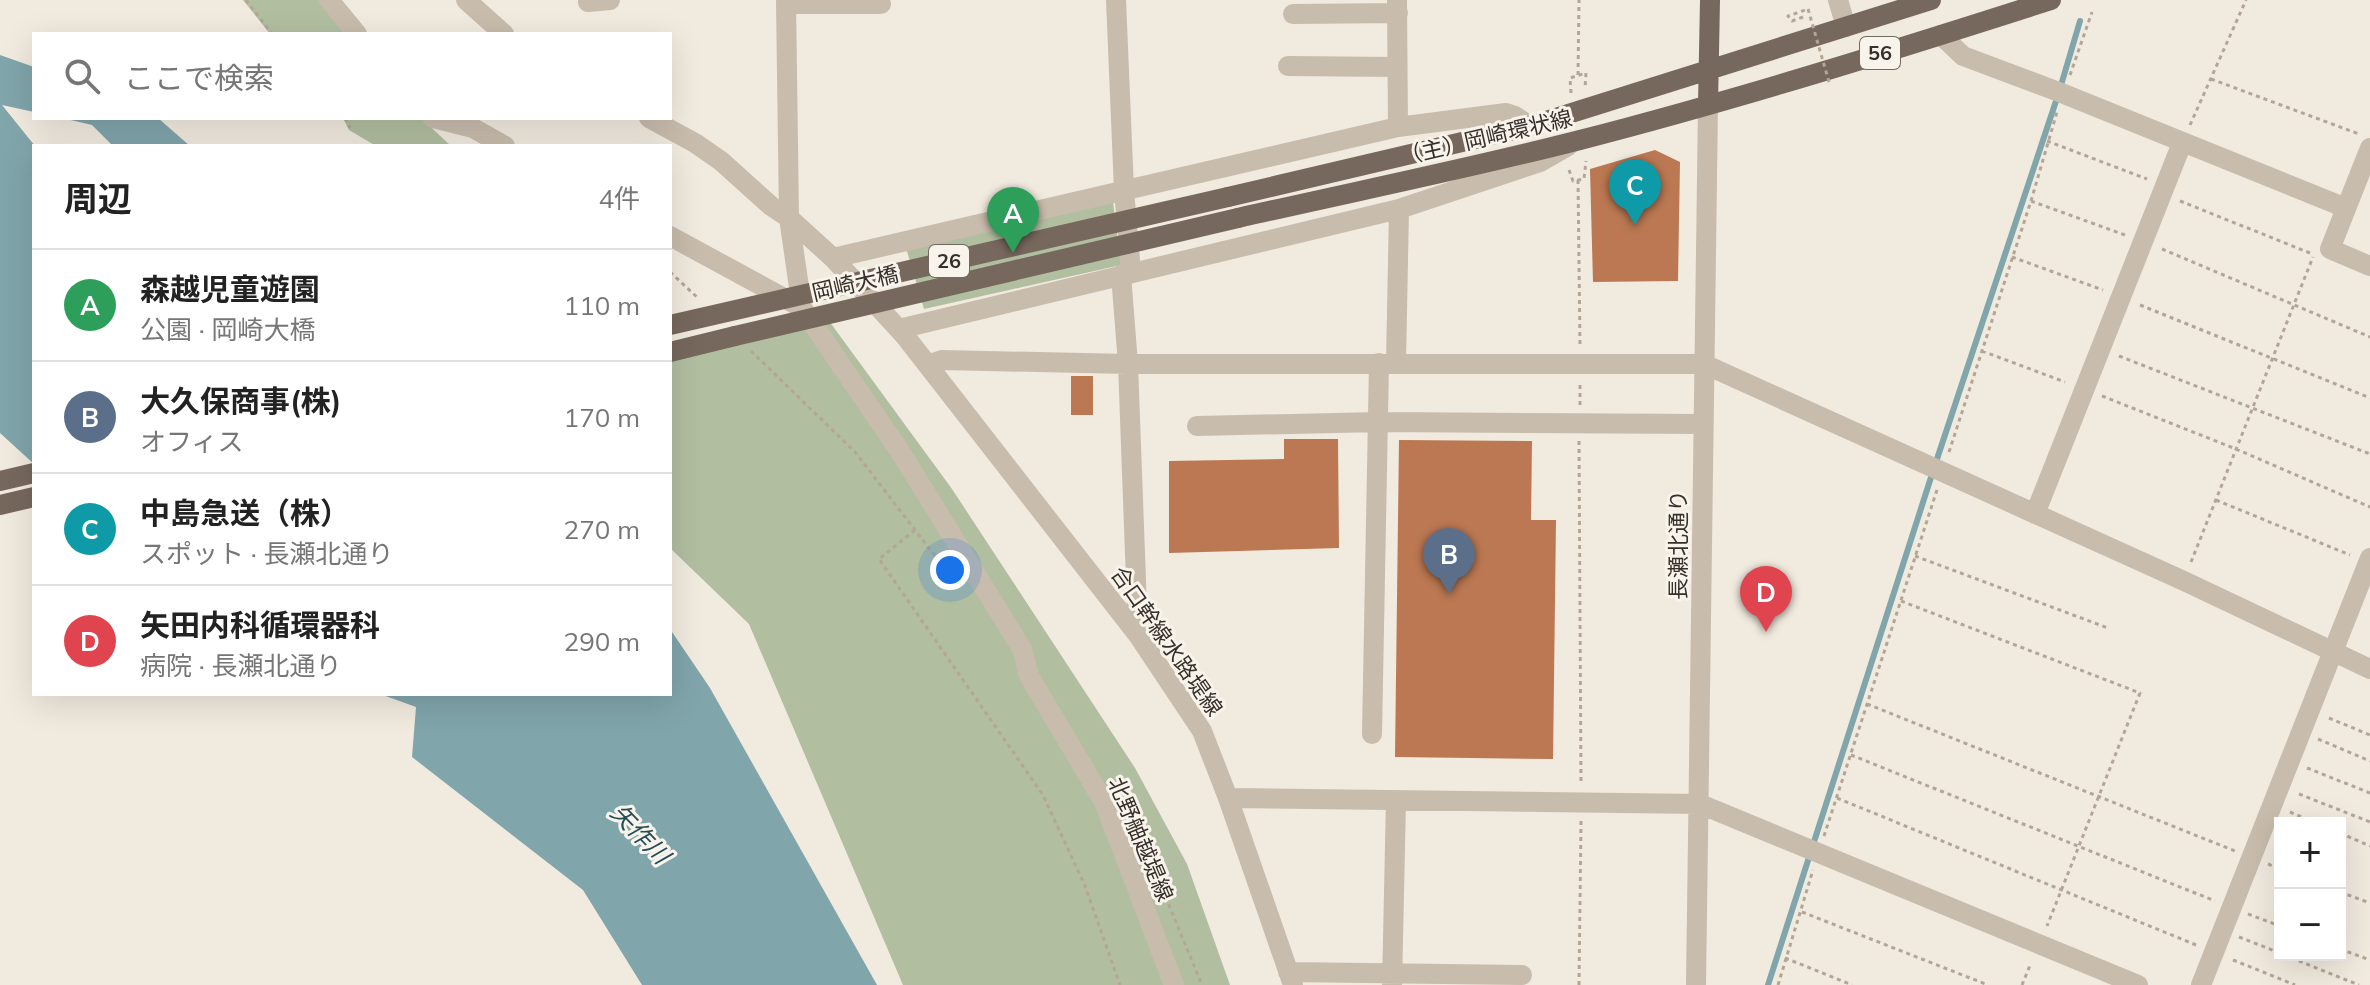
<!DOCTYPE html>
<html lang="ja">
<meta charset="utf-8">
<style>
body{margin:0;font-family:Mulish,"Noto Sans JP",sans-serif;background:#f6f6f6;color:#222}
.controls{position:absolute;right:24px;bottom:24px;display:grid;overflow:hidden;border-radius:0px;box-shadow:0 8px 32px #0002}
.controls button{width:72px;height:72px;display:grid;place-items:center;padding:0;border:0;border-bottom:2px solid #e0e0e0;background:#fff;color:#222;font:40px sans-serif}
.you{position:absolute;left:950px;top:570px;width:28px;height:28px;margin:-20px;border:6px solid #fff;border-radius:50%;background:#1a73e8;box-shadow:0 0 0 12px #1a73e833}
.badge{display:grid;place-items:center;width:52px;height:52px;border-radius:50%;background:#234c54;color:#fff;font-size:26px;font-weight:700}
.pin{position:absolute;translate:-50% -66px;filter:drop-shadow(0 2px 4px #0008)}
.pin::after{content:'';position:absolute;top:42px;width:28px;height:24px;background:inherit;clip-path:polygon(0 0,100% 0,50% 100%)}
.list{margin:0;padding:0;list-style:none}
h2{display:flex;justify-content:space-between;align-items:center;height:104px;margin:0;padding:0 32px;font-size:34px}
h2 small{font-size:26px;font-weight:400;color:#767676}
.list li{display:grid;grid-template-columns:52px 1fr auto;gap:24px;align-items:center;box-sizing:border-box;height:112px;padding:0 32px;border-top:2px solid #e0e0e0}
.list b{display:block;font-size:30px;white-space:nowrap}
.list p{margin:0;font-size:26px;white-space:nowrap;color:#767676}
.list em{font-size:26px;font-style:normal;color:#767676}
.icon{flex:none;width:44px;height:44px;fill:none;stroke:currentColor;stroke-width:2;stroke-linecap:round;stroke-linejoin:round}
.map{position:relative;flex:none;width:2370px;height:985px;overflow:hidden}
.search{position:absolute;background:#fff;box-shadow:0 8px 32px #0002;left:32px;top:32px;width:640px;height:88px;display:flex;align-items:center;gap:20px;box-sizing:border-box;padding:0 28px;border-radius:0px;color:#767676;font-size:30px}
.panel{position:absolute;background:#fff;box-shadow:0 8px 32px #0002;left:32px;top:144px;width:640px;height:552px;border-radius:0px}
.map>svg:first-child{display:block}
</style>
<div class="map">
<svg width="2370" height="985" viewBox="0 0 2370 985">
<rect width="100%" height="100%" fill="#f1eadf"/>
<path fill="#b1bea0" d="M243 0H322L351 34H270Z
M343 118H421L451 146H376L349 130Z
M1112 194 1121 265 924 309 904 241Z
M821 310 952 489 1135 768 1187 864 1230 985H903L749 624 670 548V352Z"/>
<path fill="#80a5ab" d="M0 55 34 67V112L2 105 35 146 34 464 0 433Z
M62 118H158L190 146H113L92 125Z
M670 629 710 688 877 985H642L583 890 412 757 416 707 380 694H670Z"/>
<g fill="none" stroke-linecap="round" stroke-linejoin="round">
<path stroke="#80a5ab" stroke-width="6" d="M1768 985 1934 468 2059 92 2080 21"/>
</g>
<path fill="#bb7852" d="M1655 150 1680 162 1678 281 1593 282 1590 169Z
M1071 376H1093V415H1071Z
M1284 439H1338L1339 548 1169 553V461L1284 459Z
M1399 440 1532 441 1531 520H1556L1553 759 1395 757Z"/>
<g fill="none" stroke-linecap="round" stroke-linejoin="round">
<path stroke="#b3a696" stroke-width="3" stroke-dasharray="4 4" stroke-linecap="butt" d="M246 0 272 34
M1803 17 1792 21 1788 16 1808 9
M1578 75 1579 0
M2070 75 2092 12
M2211 79 2359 134
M1571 93 1570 78 1586 73 1585 88
M345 118 350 128
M2190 125 2246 0
M2047 141 2147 179
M1569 170 1573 181 1584 179 1586 161
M1578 180 1580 345
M2031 201 2125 235
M2180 201 2310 253
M2162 249 2370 337
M2012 257 2103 290
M670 272 698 298
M2140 305 2370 398
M751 351 855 452 955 582
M1982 351 2065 382
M2119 356 2370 454
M2102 396 2236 449 2370 507
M1580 405V385
M1579 441 1581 785
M1949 452 2031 201 2057 112
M2216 500 2350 555
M915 530 879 559 1043 795 1085 886 1120 985
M1915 556 2108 628
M2191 562 2313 257
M1901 601 2140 693 2047 926
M1867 704 2235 851
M2329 718 2370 735
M2318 739 2370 761
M1851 755 2215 901
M2307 768 2370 793
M2299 794 2370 822
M1837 798 2196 945
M2290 812 2316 823
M1135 823 1202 985
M2340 833 2370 846
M1824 836 1937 490
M2268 864 2280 869
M2340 892 2370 903
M1802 912 1988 985
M2248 914 2280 926
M2239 937 2280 953
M2340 949 2370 960
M2284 955 2359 985
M1785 958 1852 985
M2233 960 2295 985
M1579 985 1581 821
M1778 985 1813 870
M2022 985 2031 963"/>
<path stroke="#c8bcac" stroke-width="20" d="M329 0 357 34
M466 0 504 34
M786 0 789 218 802 308 901 453 1022 649 1029 676 1104 802 1174 985
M1116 0 1124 190 1131 272
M1397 0 1398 127
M1838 0 1846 27
M588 2 610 0
M786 4H881
M1293 14 1398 13
M1941 35 1963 56 2059 92 2346 208
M1288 66 1396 67
M433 118 473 128 505 146
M649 118 695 143 721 161 771 206 789 218 833 258 905 336 1138 635 1202 731 1228 798 1293 985
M2370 148 2330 249 2370 266
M670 236 795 304
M833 258 1398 127 1506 113 1515 116 1530 126
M1121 275 1128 364 1138 635
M899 329 1399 209 1540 162 1568 146
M1396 363 1399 209
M928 365 942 360 1128 364H1704L2184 581 2370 669
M1197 426 1379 422 1703 424
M2035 514 2182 143
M1372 734 1379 363
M1228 798 1700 804 2138 985
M1288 972 1522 975
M1392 985 1396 800
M1696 985 1708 105
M2201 985 2370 558"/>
<path stroke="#77685d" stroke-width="20" d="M1708 105 1710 0
M1228 197 1530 126 1931 0
M1238 218C1352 192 1467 169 1580 140 1739 99 1895 50 2051 0
M670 352 735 336
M0 481 34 473
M0 505 34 497"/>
<path stroke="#b3a696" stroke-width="3" stroke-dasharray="4 4" stroke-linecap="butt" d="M1808 9 1829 82"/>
<path stroke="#77685d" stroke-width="20" d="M670 325 1228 197
M735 336 1238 218"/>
</g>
<g text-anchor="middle" stroke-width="6" stroke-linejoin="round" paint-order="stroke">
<g fill="#f8f4eb" stroke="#706a64" stroke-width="2">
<rect x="1860" y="37" width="40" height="32" rx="6"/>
<rect x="929" y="245" width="40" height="32" rx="6"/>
</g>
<g font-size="20" font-weight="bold" fill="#362f2a">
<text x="1880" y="60">56</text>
<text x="949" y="268">26</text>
</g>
<g font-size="22" fill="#362f2a" stroke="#f8f4eb">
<text transform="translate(1486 137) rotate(-13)" y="8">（主）岡崎環状線</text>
<text transform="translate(855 283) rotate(-13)" y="8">岡崎大橋</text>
<text transform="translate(1678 545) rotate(-90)" y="8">長瀬北通り</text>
<text transform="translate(1167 641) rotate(55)" y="8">合口幹線水路堤線</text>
<text transform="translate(1141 839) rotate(67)" y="8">北野舳越堤線</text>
</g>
<g font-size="24" font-style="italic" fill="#234c54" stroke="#f8f4eb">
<text transform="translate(640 834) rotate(46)" y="8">矢作川</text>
</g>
</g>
</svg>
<div class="controls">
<button>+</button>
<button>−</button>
</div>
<div class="you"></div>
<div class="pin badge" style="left:1013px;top:253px;background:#2e9e5b">A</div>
<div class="pin badge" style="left:1449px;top:594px;background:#5c6f8a">B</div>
<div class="pin badge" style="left:1635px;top:225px;background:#0f9aa8">C</div>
<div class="pin badge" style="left:1766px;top:632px;background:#e0444e">D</div>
<div class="search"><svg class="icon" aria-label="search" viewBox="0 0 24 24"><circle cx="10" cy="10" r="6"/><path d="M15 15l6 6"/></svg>ここで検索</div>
<section class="panel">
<h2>周辺<small>4件</small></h2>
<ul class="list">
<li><span class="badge" style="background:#2e9e5b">A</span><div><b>森越児童遊園</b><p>公園 · 岡崎大橋</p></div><em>110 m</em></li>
<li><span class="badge" style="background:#5c6f8a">B</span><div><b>大久保商事(株)</b><p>オフィス</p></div><em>170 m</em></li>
<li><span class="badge" style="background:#0f9aa8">C</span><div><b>中島急送（株）</b><p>スポット · 長瀬北通り</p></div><em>270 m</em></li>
<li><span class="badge" style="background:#e0444e">D</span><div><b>矢田内科循環器科</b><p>病院 · 長瀬北通り</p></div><em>290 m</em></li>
</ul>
</section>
</div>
